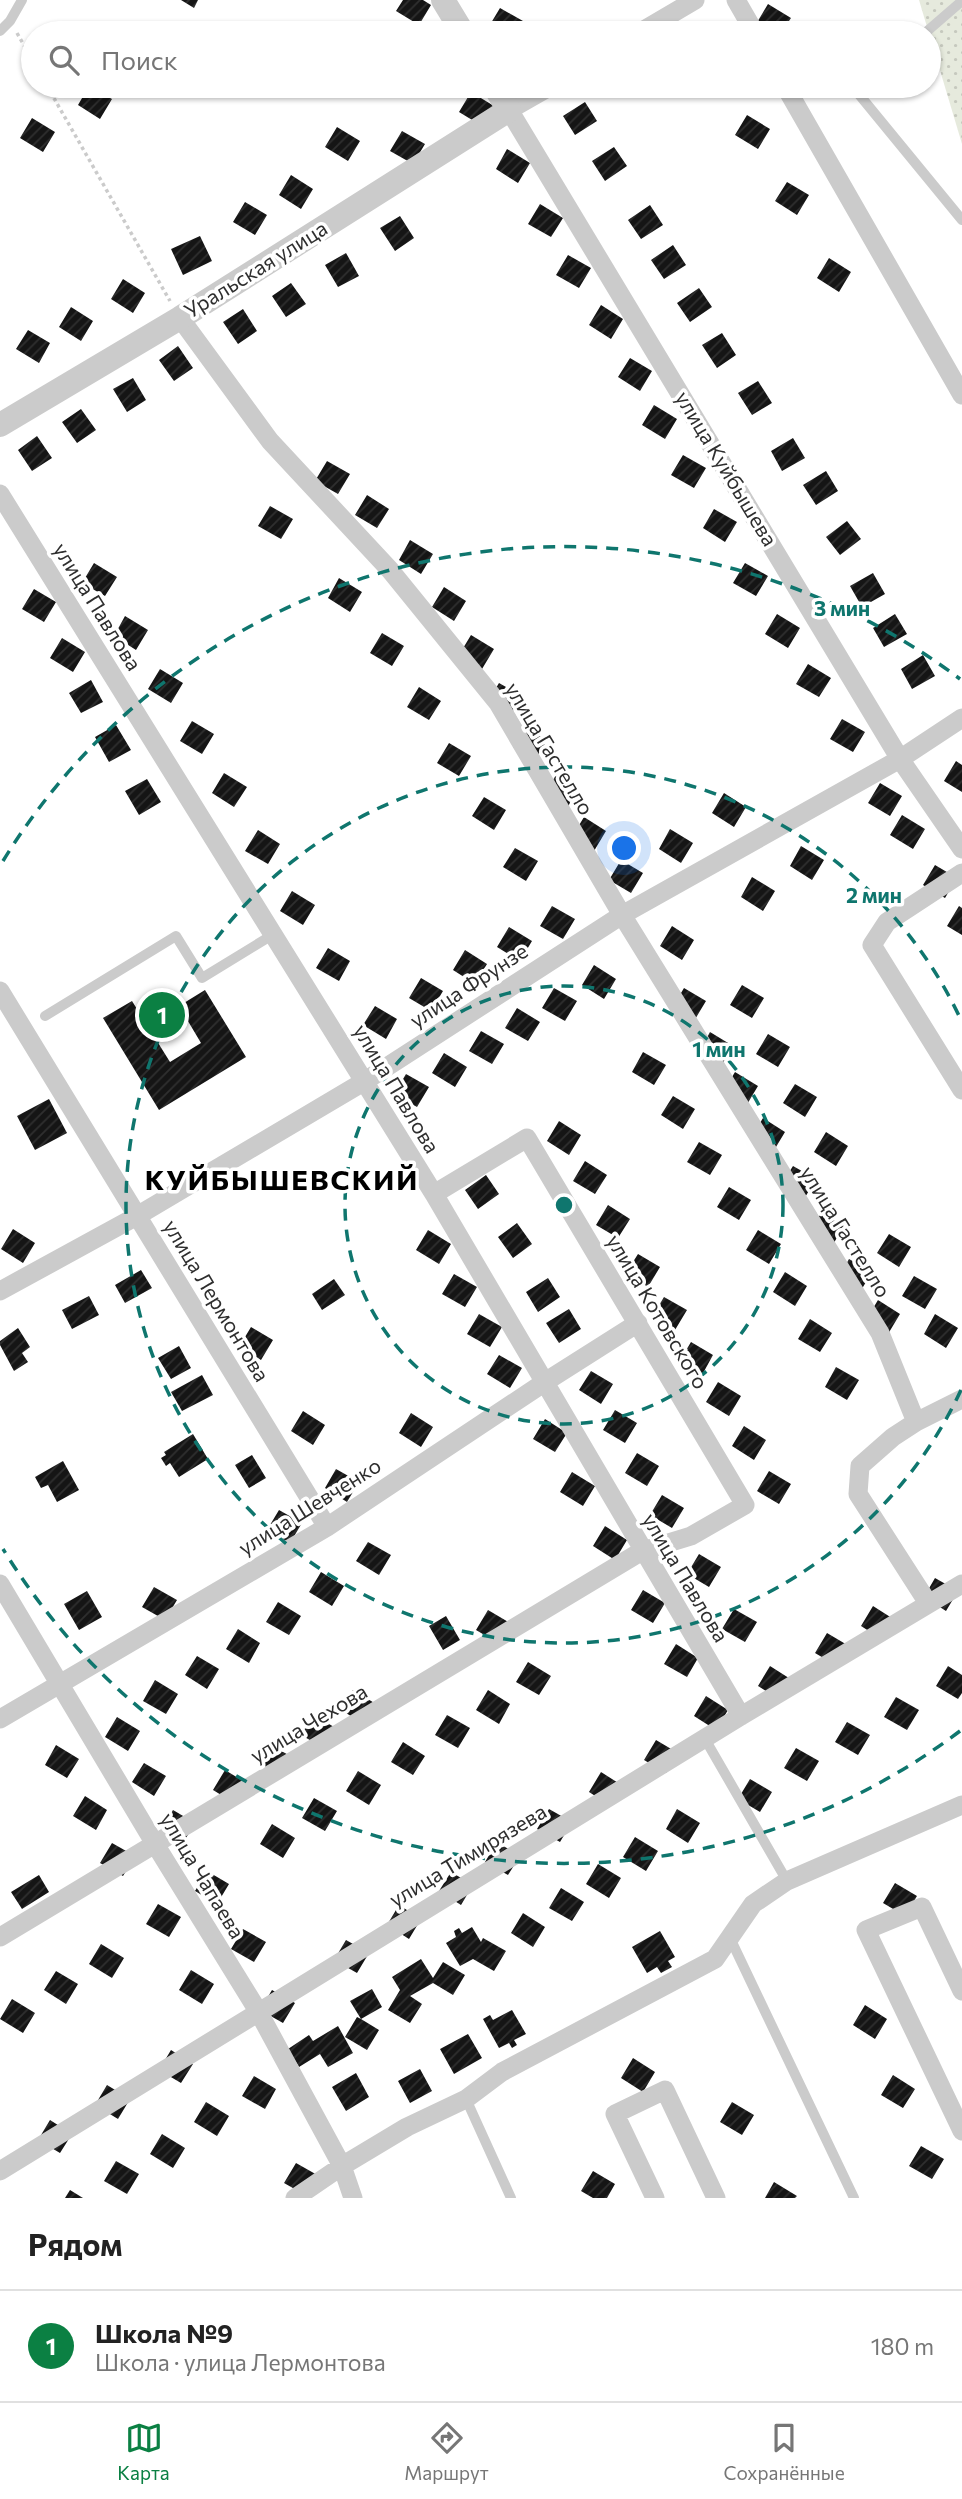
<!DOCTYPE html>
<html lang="ru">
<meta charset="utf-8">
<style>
body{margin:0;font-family:Commissioner,sans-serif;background:#f6f6f6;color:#222}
.you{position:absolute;left:625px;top:849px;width:24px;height:24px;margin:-18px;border:5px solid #fff;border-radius:50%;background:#1a73e8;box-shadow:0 0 0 10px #1a73e833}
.badge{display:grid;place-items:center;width:46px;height:46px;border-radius:50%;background:#0b8043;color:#fff;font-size:23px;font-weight:700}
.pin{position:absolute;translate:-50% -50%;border:4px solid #fff;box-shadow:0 2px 7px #0006}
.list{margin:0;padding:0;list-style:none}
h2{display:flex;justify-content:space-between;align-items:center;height:91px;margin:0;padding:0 28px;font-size:30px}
h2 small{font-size:23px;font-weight:400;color:#767676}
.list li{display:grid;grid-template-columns:46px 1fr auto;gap:21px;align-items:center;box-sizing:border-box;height:112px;padding:0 28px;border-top:2px solid #e0e0e0}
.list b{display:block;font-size:26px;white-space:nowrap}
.list p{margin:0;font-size:23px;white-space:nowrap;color:#767676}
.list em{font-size:23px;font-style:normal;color:#767676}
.icon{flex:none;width:38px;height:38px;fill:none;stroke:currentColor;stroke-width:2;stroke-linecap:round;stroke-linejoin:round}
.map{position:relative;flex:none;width:962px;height:2198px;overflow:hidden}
.search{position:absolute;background:#fff;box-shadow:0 2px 5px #0004;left:21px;right:21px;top:21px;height:77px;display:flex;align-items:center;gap:18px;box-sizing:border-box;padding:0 24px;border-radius:38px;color:#767676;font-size:26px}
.sheet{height:203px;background:#fff}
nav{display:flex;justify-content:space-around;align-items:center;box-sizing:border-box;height:98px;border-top:2px solid #e0e0e0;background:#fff;font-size:19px;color:#767676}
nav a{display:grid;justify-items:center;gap:4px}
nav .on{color:#0b8043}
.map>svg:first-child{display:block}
</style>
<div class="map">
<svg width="962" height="2198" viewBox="0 0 962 2198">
<defs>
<pattern id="grass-dots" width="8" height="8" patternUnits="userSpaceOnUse" patternTransform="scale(1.75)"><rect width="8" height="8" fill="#e6eadd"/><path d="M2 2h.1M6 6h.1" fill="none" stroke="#c6c9be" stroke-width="1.8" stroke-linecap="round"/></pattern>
<pattern id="building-hatch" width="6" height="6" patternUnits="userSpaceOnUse" patternTransform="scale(1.75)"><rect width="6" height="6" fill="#151515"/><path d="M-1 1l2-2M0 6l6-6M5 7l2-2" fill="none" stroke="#2f2f2f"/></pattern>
</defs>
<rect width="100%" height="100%" fill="#fff"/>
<path fill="url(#grass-dots)" d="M919 0H962V144Z"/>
<path fill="url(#building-hatch)" d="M181 0H198L194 8Z
M403 0H423L431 5 419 25 396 11Z
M768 4 791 18 781 33H772L756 24Z
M500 8 523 21 515 33H498L488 28Z
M89 86 112 99 100 119 78 105Z
M471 92 494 106 482 126 459 112Z
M585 102 597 121 575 135 563 116Z
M747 115 770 129 758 149 735 135Z
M32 118 55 132 43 152 20 138Z
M337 127 360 141 348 161 325 147Z
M402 131 425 144 413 164 390 151Z
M614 147 627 166 605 181 592 161Z
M507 149 530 163 518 183 496 169Z
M291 175 313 189 301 209 279 195Z
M787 182 809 195 797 215 775 201Z
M245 202 267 215 255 235 233 222Z
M540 204 563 218 551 237 528 224Z
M650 205 663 225 641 239 628 220Z
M400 216 414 238 395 251 380 228Z
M200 236 212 261 183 275 171 249Z
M673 245 686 265 664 279 651 260Z
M346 253 359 276 338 287 325 265Z
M568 255 591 268 579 288 556 275Z
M829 258 851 272 839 292 817 278Z
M123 279 145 293 133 313 111 299Z
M291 283 306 304 286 317 272 296Z
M699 288 712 307 690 322 677 303Z
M601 305 623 319 611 339 589 325Z
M71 307 93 321 81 341 59 327Z
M243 309 257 331 238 344 223 322Z
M28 330 50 343 39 363 16 349Z
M722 333 736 355 717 368 702 345Z
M178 346 193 368 174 381 159 360Z
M630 358 652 371 640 391 618 377Z
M133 378 146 400 127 412 113 389Z
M758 381 772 403 752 415 738 393Z
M654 405 677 419 665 439 642 425Z
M81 409 96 430 77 443 62 422Z
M37 436 52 458 32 471 18 450Z
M793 438 805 458 782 471 771 451Z
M683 455 706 468 694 488 671 475Z
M327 461 350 474 338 494 315 481Z
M826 471 838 491 816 505 803 485Z
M367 495 389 509 377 528 355 515Z
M270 506 293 519 281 539 258 526Z
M714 509 737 522 725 542 703 528Z
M847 521 861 539 840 555 826 537Z
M410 540 433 554 421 574 399 560Z
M94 563 117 577 105 596 82 583Z
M745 563 768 576 756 596 733 583Z
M873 573 885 594 862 607 850 586Z
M339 578 362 592 350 612 328 598Z
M444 587 466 601 454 621 432 607Z
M34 589 56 602 44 622 22 609Z
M777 614 800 628 788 648 765 634Z
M895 614 907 634 884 647 873 628Z
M125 616 148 630 136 650 114 636Z
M382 633 404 646 392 666 370 653Z
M471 635 494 649 482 669 459 655Z
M62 638 85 652 73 672 50 658Z
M923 655 935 676 912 689 901 669Z
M808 664 831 678 819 697 796 684Z
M160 669 183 683 171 703 148 689Z
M91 680 103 702 81 713 69 693Z
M499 683 522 696 510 716 487 703Z
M419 687 441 701 429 720 407 707Z
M842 719 865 732 853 752 830 739Z
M192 721 214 734 202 754 180 741Z
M116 725 131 750 109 762 95 737Z
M525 727 547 740 535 760 513 747Z
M449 743 471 756 459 776 437 763Z
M956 761 962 765V792L944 781Z
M224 773 247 787 234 807 212 793Z
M556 775 579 788 567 808 544 795Z
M147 779 161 802 139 815 125 791Z
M880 783 902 796 890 816 868 803Z
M724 793 746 807 734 827 712 813Z
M484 797 506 810 494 830 472 816Z
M902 815 925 829 913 849 890 835Z
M584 817 606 831 594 851 572 837Z
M670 829 693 843 681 863 659 849Z
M258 830 280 844 268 864 245 851Z
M801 846 824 860 812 880 790 866Z
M515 848 538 861 526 881 503 867Z
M621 860 643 873 631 893 609 880Z
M935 865 957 878 945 898 923 885Z
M752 877 775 891 763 911 741 897Z
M292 891 315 905 303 925 280 911Z
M552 906 575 919 563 939 540 926Z
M959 906 962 908V935L947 926Z
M672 926 694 940 682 960 660 946Z
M509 927 532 941 520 961 497 947Z
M328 948 350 961 339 981 316 968Z
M465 950 487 964 475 984 453 970Z
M594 965 616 979 604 999 582 985Z
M421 978 443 991 431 1011 409 998Z
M742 985 764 998 752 1018 730 1005Z
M554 988 577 1001 565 1021 542 1008Z
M684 988 706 1001 694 1021 672 1008Z
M205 990 246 1057 159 1110 103 1018 132 1001 170 1062 201 1043 179 1006Z
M375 1006 397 1019 386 1039 363 1025Z
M517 1008 540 1022 528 1041 505 1028Z
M481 1031 504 1044 492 1064 469 1051Z
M710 1032 733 1046 721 1066 699 1052Z
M768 1034 790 1047 778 1067 756 1054Z
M643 1052 666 1065 654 1085 632 1072Z
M444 1053 467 1067 455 1087 432 1073Z
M735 1072 758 1086 746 1106 723 1092Z
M406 1074 429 1087 417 1107 394 1094Z
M795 1084 817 1097 805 1117 783 1103Z
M673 1096 695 1109 683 1129 661 1115Z
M49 1099 67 1133 35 1150 17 1116Z
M763 1118 785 1132 773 1152 751 1138Z
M559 1121 581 1135 569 1155 547 1141Z
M826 1132 848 1146 836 1166 814 1152Z
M699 1142 722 1155 710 1175 687 1162Z
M585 1161 607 1175 595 1194 573 1181Z
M793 1166 816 1179 804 1199 781 1185Z
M486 1175 499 1194 478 1209 465 1190Z
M729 1187 751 1200 739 1220 717 1207Z
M608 1205 630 1219 618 1238 596 1225Z
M821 1213 844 1226 832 1246 809 1233Z
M517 1223 532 1244 513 1258 498 1237Z
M13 1229 35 1243 23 1263 1 1249Z
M428 1230 451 1244 439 1264 416 1250Z
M758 1230 781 1244 769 1264 746 1250Z
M889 1234 911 1247 899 1267 877 1253Z
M638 1254 660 1267 648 1287 626 1273Z
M849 1259 872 1272 860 1292 838 1279Z
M141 1270 152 1288 125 1303 115 1285Z
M785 1272 807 1286 795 1306 773 1292Z
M454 1274 477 1287 465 1307 442 1294Z
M914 1276 937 1289 925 1309 902 1296Z
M548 1278 560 1297 538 1312 526 1292Z
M334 1279 345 1295 322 1310 312 1294Z
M89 1296 99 1315 72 1329 62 1310Z
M664 1297 687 1310 675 1330 652 1317Z
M878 1300 900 1314 888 1334 866 1320Z
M569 1309 581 1329 559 1343 546 1323Z
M479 1314 502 1327 490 1347 467 1334Z
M935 1314 958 1328 946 1348 924 1334Z
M810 1319 832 1333 820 1352 798 1339Z
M251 1327 273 1340 261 1360 239 1347Z
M18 1328 30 1347 22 1353 28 1362 14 1371 0 1345V1341Z
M691 1342 713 1355 702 1375 679 1362Z
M179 1346 191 1368 171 1379 158 1358Z
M499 1355 522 1368 510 1388 487 1374Z
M836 1367 859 1380 847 1400 825 1387Z
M591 1371 613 1384 601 1404 579 1390Z
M202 1375 213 1395 182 1411 171 1392Z
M718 1382 741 1396 729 1416 706 1402Z
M615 1410 637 1423 625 1443 603 1430Z
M303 1411 325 1425 313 1445 291 1431Z
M411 1413 433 1427 421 1447 399 1433Z
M545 1419 567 1433 555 1452 533 1439Z
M744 1426 766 1440 754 1460 732 1446Z
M193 1434 208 1459 179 1477 170 1463 166 1466 161 1458 166 1455 164 1452Z
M637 1453 659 1466 647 1486 625 1473Z
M252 1455 266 1478 249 1488 235 1465Z
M63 1461 79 1490 57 1502 48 1485 41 1488 35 1477Z
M336 1469 359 1482 347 1502 325 1488Z
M769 1471 791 1484 779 1504 757 1491Z
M572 1472 595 1486 583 1506 560 1492Z
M662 1495 684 1508 672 1528 650 1515Z
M279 1510 302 1523 290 1543 267 1530Z
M605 1526 627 1540 615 1560 593 1546Z
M368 1542 391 1555 379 1575 356 1561Z
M699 1554 721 1567 709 1587 687 1574Z
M321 1572 344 1586 332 1606 309 1592Z
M935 1578 958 1591 946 1611 924 1597Z
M154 1587 177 1600 165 1620 142 1607Z
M643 1590 665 1603 653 1623 631 1610Z
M87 1591 102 1617 79 1630 64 1604Z
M278 1602 301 1616 289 1635 266 1622Z
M873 1606 895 1620 883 1640 861 1626Z
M734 1609 757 1622 745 1642 722 1629Z
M488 1610 510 1623 498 1643 476 1630Z
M446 1616 460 1640 443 1650 429 1626Z
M238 1629 260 1643 249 1663 226 1649Z
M827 1633 849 1646 837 1666 815 1653Z
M676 1644 698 1658 687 1677 664 1664Z
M197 1656 219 1669 207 1689 185 1675Z
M528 1662 551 1676 539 1695 516 1682Z
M770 1666 792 1680 780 1700 758 1686Z
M948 1666 962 1675V1693L958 1699 936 1686Z
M155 1680 178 1694 166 1714 143 1701Z
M353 1690 376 1704 364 1724 341 1710Z
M488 1690 510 1704 499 1724 476 1710Z
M706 1696 728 1710 716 1730 694 1716Z
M896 1697 919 1710 907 1730 884 1717Z
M313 1715 336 1728 324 1748 301 1735Z
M447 1715 470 1728 458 1748 435 1735Z
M117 1717 140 1731 128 1751 105 1737Z
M847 1722 870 1735 858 1755 835 1742Z
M656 1740 678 1753 666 1773 644 1760Z
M403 1742 425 1756 413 1775 391 1762Z
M269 1744 292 1757 280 1777 258 1764Z
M56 1745 79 1759 67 1778 45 1765Z
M796 1748 819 1761 807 1781 784 1768Z
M144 1763 166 1776 154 1796 132 1782Z
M225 1770 248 1784 236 1804 213 1790Z
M358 1771 381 1785 369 1805 346 1791Z
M601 1772 623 1786 611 1806 589 1792Z
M750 1779 772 1792 760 1812 738 1799Z
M85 1796 107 1810 96 1830 73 1816Z
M314 1798 337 1811 325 1831 302 1818Z
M549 1809 572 1822 560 1842 537 1829Z
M677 1809 700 1823 688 1843 666 1829Z
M173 1810 195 1823 183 1843 161 1830Z
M272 1824 295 1838 283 1858 260 1844Z
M635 1837 658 1851 646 1871 623 1857Z
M497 1842 520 1856 508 1875 485 1862Z
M112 1843 135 1856 123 1876 100 1863Z
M598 1864 621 1878 609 1898 586 1884Z
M207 1871 229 1884 217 1904 195 1891Z
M451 1872 473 1885 461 1905 439 1891Z
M39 1875 49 1892 22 1909 11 1892Z
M895 1883 917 1896 905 1916 883 1903Z
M561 1888 584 1902 572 1921 549 1908Z
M158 1904 181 1917 169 1937 146 1924Z
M399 1905 421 1919 409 1939 387 1925Z
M523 1913 545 1927 533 1947 511 1933Z
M472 1927 481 1942 483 1938 506 1951 494 1971 473 1959 460 1966 446 1943 456 1937 454 1931 459 1928 462 1933Z
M243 1929 266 1942 254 1962 231 1949Z
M660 1931 675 1957 668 1961 672 1967 661 1973 657 1967 647 1973 632 1947Z
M346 1940 369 1953 357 1973 334 1960Z
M101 1944 124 1958 112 1978 89 1964Z
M421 1959 433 1978 443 1962 465 1975 453 1995 433 1983 410 1996 422 2004 410 2023 388 2010 400 1990 392 1977Z
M191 1970 214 1984 202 2004 179 1990Z
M56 1971 78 1984 66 2004 44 1990Z
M372 1989 382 2007 361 2019 379 2030 367 2050 345 2037 357 2017 361 2019 350 2001Z
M272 1990 295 2003 283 2023 260 2010Z
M12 1999 35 2013 23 2033 0 2019Z
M865 2005 887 2019 875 2039 853 2025Z
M512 2010 526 2034 514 2040 517 2045 512 2048 509 2043 499 2048 483 2019 490 2015 493 2020Z
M338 2026 353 2053 328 2067 320 2054 299 2067 288 2049 309 2035 313 2041Z
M468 2034 482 2058 454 2074 440 2049Z
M171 2050 193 2064 181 2083 159 2070Z
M633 2058 655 2072 643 2092 621 2078Z
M420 2069 432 2091 410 2103 398 2081Z
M356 2073 369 2097 346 2111 332 2087Z
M893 2075 915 2089 903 2108 881 2095Z
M254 2076 276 2089 265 2109 242 2096Z
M107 2085 130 2099 118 2119 95 2105Z
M206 2102 229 2116 217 2136 194 2122Z
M732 2102 754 2115 742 2135 720 2122Z
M50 2120 72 2134 60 2153 38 2140Z
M162 2134 185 2148 173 2168 150 2154Z
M921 2146 944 2159 932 2179 909 2166Z
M116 2161 139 2174 127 2194 104 2181Z
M296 2163 319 2176 307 2196 284 2183Z
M593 2171 615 2184 607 2198H593L581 2191Z
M774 2182 797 2196 795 2198H765Z
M70 2190 83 2198H65Z"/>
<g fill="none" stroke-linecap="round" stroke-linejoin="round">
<path stroke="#cbcbcb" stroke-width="3.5" stroke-dasharray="3.5 3.5" stroke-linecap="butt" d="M17 33 33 61
M47 86 170 301"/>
<path stroke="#cbcbcb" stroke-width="10" d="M0 31 10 21 22 0
M925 33 962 1
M863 86 857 92 962 220
M45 1016 176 936 202 978 274 934
M705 1739 787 1881
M730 1938 854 2198
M466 2099 511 2198"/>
<path stroke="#cbcbcb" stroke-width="19" d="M736 0 755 33
M639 33 695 0
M551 86 509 110 900 759 962 849
M785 86 962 395
M180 318 270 441 390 570 498 703 622 915 880 1333 916 1422 962 1399
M0 494 434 1194 741 1716
M962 873 887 922 872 945 962 1090
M0 991 327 1527
M0 1291 137 1216 365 1081 622 915 900 759 962 718
M916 1422 893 1437 860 1466 858 1494 928 1603
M0 1584 155 1844 258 2011 342 2166 353 2198
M0 1719 327 1527 545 1382 638 1323
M0 1937 642 1551 691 1536 745 1505 527 1138 434 1194
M962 1991 922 1907 866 1930 962 2131
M0 2171 741 1716 962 1584
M295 2198 342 2166 407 2127 466 2099 502 2072 715 1959 753 1904 787 1881 962 1805
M655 2198 615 2114 665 2090 716 2198"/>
<path stroke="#cbcbcb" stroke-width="24" d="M443 0 463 33
M0 425 180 318 509 110 494 86"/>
</g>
<g fill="none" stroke="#0f766e" stroke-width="3.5" stroke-dasharray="12 9">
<circle cx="564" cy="1205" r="219"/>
<path d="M961 1390A438 438 0 1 1 961 1020"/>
<path d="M960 1731A658 658 0 0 1 3 1549M3 861A658 658 0 0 1 960 679"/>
</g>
<g text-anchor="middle" stroke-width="7" stroke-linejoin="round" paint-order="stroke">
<g font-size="21" fill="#2e2e2e" stroke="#fff">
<text transform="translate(256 270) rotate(-32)" y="7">Уральская улица</text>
<text transform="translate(726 469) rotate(59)" y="7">улица Куйбышева</text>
<text transform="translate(97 607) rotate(58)" y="7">улица Павлова</text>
<text transform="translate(549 749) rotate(59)" y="7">улица Гастелло</text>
<text transform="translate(469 986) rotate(-33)" y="7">улица Фрунзе</text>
<text transform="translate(396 1089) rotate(59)" y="7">улица Павлова</text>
<text transform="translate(845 1232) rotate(58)" y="7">улица Гастелло</text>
<text transform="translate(216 1301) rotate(59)" y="7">улица Лермонтова</text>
<text transform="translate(657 1312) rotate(59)" y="7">улица Котовского</text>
<text transform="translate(310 1507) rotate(-32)" y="7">улица Шевченко</text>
<text transform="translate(685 1578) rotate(59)" y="7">улица Павлова</text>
<text transform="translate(309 1724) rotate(-31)" y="7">улица Чехова</text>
<text transform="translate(468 1856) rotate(-31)" y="7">улица Тимирязева</text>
<text transform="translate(202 1876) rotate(59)" y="7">улица Чапаева</text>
</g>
<g font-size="28" font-weight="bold" letter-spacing="2" fill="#000" stroke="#fff">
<text x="282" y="1190">КУЙБЫШЕВСКИЙ</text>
</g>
</g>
<circle cx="564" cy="1205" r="10" fill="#0f766e" stroke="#fff" stroke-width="3.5"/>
<g font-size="21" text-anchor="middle" font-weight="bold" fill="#0f766e" stroke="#fff" stroke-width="7" stroke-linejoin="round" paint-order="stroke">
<text x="842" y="616">3 мин</text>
<text x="874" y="903">2 мин</text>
<text x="719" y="1057">1 мин</text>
</g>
</svg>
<div class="you"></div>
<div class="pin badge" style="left:162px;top:1015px">1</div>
<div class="search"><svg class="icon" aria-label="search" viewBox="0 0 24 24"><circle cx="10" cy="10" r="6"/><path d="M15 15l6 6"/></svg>Поиск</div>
</div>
<section class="sheet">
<h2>Рядом<small></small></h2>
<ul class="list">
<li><span class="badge">1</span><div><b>Школа №9</b><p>Школа · улица Лермонтова</p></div><em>180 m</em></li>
</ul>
</section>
<nav>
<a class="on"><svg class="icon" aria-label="map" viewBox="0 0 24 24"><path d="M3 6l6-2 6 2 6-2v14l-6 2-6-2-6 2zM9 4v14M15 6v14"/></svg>Карта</a>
<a><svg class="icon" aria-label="directions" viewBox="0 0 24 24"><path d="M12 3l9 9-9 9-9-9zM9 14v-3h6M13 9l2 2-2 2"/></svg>Маршрут</a>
<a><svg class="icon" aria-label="saved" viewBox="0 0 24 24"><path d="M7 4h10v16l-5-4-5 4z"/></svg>Сохранённые</a>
</nav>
